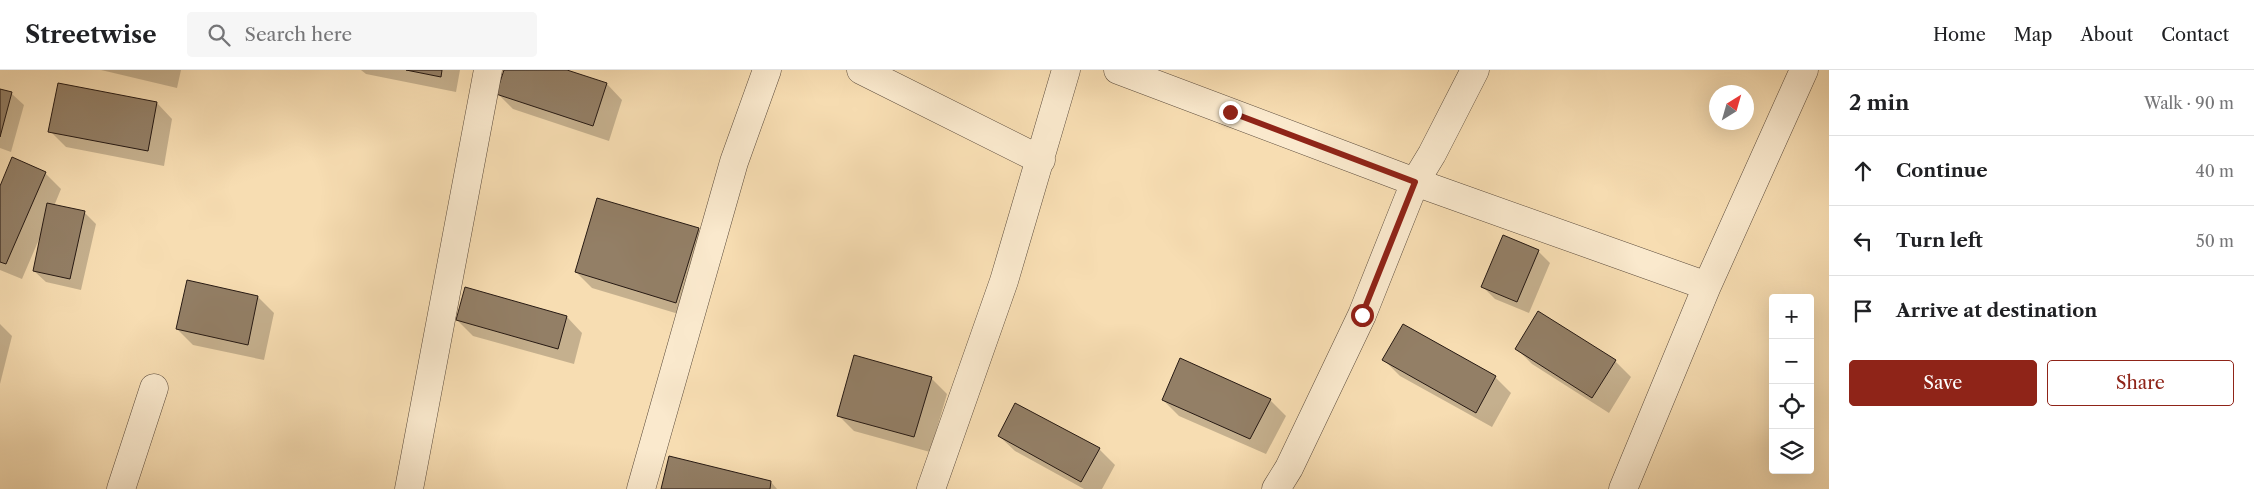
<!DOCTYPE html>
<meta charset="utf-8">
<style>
body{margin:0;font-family:"Libre Caslon Text",serif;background:#f6f6f6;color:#202124}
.controls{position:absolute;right:15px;bottom:15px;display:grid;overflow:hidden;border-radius:5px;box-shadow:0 5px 20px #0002}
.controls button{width:45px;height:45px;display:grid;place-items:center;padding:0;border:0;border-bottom:1px solid #e0e0e0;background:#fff;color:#202124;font:25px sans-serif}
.compass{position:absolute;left:1709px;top:15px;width:45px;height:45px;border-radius:50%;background:#fff;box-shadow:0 5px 20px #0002;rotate:37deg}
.stop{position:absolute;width:15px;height:15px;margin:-11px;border:4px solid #8f2418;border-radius:50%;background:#fff}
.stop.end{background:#8f2418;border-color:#fff;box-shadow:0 1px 5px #0008}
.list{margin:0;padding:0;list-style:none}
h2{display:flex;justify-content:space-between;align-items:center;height:65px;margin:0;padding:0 20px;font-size:21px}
h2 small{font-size:16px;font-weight:400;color:#757577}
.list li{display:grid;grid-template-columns:32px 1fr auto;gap:15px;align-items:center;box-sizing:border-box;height:70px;padding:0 20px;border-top:1px solid #e0e0e0}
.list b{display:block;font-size:19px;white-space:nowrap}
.list em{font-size:16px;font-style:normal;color:#757577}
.actions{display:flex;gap:10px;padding:15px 20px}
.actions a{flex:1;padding:11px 0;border:1px solid #8f2418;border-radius:5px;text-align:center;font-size:18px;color:#8f2418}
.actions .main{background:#8f2418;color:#fff}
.icon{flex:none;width:28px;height:28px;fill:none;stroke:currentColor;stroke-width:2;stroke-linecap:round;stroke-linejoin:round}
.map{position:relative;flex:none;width:1829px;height:419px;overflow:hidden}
header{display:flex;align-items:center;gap:30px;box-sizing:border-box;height:70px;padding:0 25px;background:#fff;border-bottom:1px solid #e0e0e0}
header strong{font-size:24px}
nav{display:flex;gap:28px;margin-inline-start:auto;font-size:18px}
.search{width:350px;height:45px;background:#f6f6f6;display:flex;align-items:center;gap:12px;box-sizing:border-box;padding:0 18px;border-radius:5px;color:#757577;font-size:19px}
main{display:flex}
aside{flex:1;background:#fff}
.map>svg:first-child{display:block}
</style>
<header>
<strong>Streetwise</strong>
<div class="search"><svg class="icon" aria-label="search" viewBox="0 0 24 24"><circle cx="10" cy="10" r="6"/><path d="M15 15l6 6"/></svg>Search here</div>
<nav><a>Home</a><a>Map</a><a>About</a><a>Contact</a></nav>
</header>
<main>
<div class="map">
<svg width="1829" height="419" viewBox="0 0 1829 419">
<rect width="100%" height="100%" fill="#f7ddb2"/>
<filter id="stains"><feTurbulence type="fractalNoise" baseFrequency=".004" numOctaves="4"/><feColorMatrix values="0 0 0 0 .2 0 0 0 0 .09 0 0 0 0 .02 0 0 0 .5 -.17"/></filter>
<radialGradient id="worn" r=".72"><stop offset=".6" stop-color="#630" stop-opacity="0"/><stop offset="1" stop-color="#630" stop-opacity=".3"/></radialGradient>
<path fill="#0003" d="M101 0H181L177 18Z
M361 0H460L456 22 366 4Z
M505 0H563L607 14 622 30 609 71 513 39 498 24Z
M0 20 12 24 24 35 11 82 0 78Z
M157 33 172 49 164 96 66 77 50 61Z
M45 103 61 119 54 136 84 142 96 154 81 220 46 212 34 201 40 167 22 209 0 200V119Z
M698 160 714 175 692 248 592 218 576 202Z
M1538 181 1550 193 1529 243 1495 229 1483 217Z
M258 227 274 243 264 290 193 275 177 259Z
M567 247 582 263 574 294 473 266 457 250Z
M0 254 12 266 0 314Z
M1403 256 1495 307 1511 323 1492 357 1400 306 1384 290Z
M1516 278 1615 291 1631 307 1609 343 1532 294Z
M931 308 947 324 930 382 854 361 838 345Z
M1163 330H1270L1286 346 1266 384 1179 346Z
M999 366 1099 379 1115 395 1102 419H1084L1015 381Z
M771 412 777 419H662Z"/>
<path fill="#937f66" stroke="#261913" d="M406 0H442L441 7Z
M504 0H567L607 13 593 56 496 24Z
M58 13 157 32 148 81 48 62Z
M0 19 12 22 0 67Z
M12 87 46 102 6 194 0 192V116Z
M597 128 699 158 676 233 575 202Z
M47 133 85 141 70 209 33 201Z
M1503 165 1539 180 1517 232 1481 217Z
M187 210 258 226 248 275 176 259Z
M465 217 567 246 558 279 456 250Z
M1538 241 1616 290 1592 328 1515 279Z
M1403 254 1496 306 1476 343 1382 290Z
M854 285 932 307 914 367 837 346Z
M1180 288 1271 329 1250 369 1162 330Z
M1015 333 1100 378 1081 412 998 366Z
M669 386 771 411 770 419H661Z"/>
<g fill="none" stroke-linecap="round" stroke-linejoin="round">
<g stroke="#5a4a3b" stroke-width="29">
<path id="minor" d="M861 0 1041 90
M1118 0 1415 112 1707 216
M121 419 154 318
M409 419 488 0
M641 419 734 92 767 0
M931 419 1004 211 1066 0
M1276 419 1289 398 1362 245 1415 112 1432 84 1475 0
M1623 419 1707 216 1804 0"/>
</g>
<use href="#minor" stroke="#fae9cd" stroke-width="28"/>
</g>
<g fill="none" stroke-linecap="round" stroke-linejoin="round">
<path stroke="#8f2418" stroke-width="6" d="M1230 42 1415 112 1362 245"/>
</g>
<rect width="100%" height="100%" filter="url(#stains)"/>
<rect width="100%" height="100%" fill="url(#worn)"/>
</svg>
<div class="controls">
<button>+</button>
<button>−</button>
<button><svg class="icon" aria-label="locate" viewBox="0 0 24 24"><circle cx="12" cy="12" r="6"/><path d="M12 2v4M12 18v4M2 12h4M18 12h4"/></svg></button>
<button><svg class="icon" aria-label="layers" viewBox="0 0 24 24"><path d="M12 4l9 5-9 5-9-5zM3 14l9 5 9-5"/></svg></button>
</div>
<svg class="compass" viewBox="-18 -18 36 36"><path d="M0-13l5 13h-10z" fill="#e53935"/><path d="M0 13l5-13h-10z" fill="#757577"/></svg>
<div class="stop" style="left:1362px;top:245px"></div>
<div class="stop end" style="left:1230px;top:42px"></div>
</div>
<aside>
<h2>2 min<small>Walk · 90 m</small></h2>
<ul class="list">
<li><svg class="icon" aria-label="ahead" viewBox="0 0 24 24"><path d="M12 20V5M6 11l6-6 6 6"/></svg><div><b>Continue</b></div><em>40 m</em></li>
<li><svg class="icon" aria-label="left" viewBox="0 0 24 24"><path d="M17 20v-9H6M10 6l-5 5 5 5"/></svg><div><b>Turn left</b></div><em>50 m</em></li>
<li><svg class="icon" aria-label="arrive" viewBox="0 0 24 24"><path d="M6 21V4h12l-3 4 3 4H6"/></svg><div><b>Arrive at destination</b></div></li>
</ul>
<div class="actions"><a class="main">Save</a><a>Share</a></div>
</aside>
</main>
